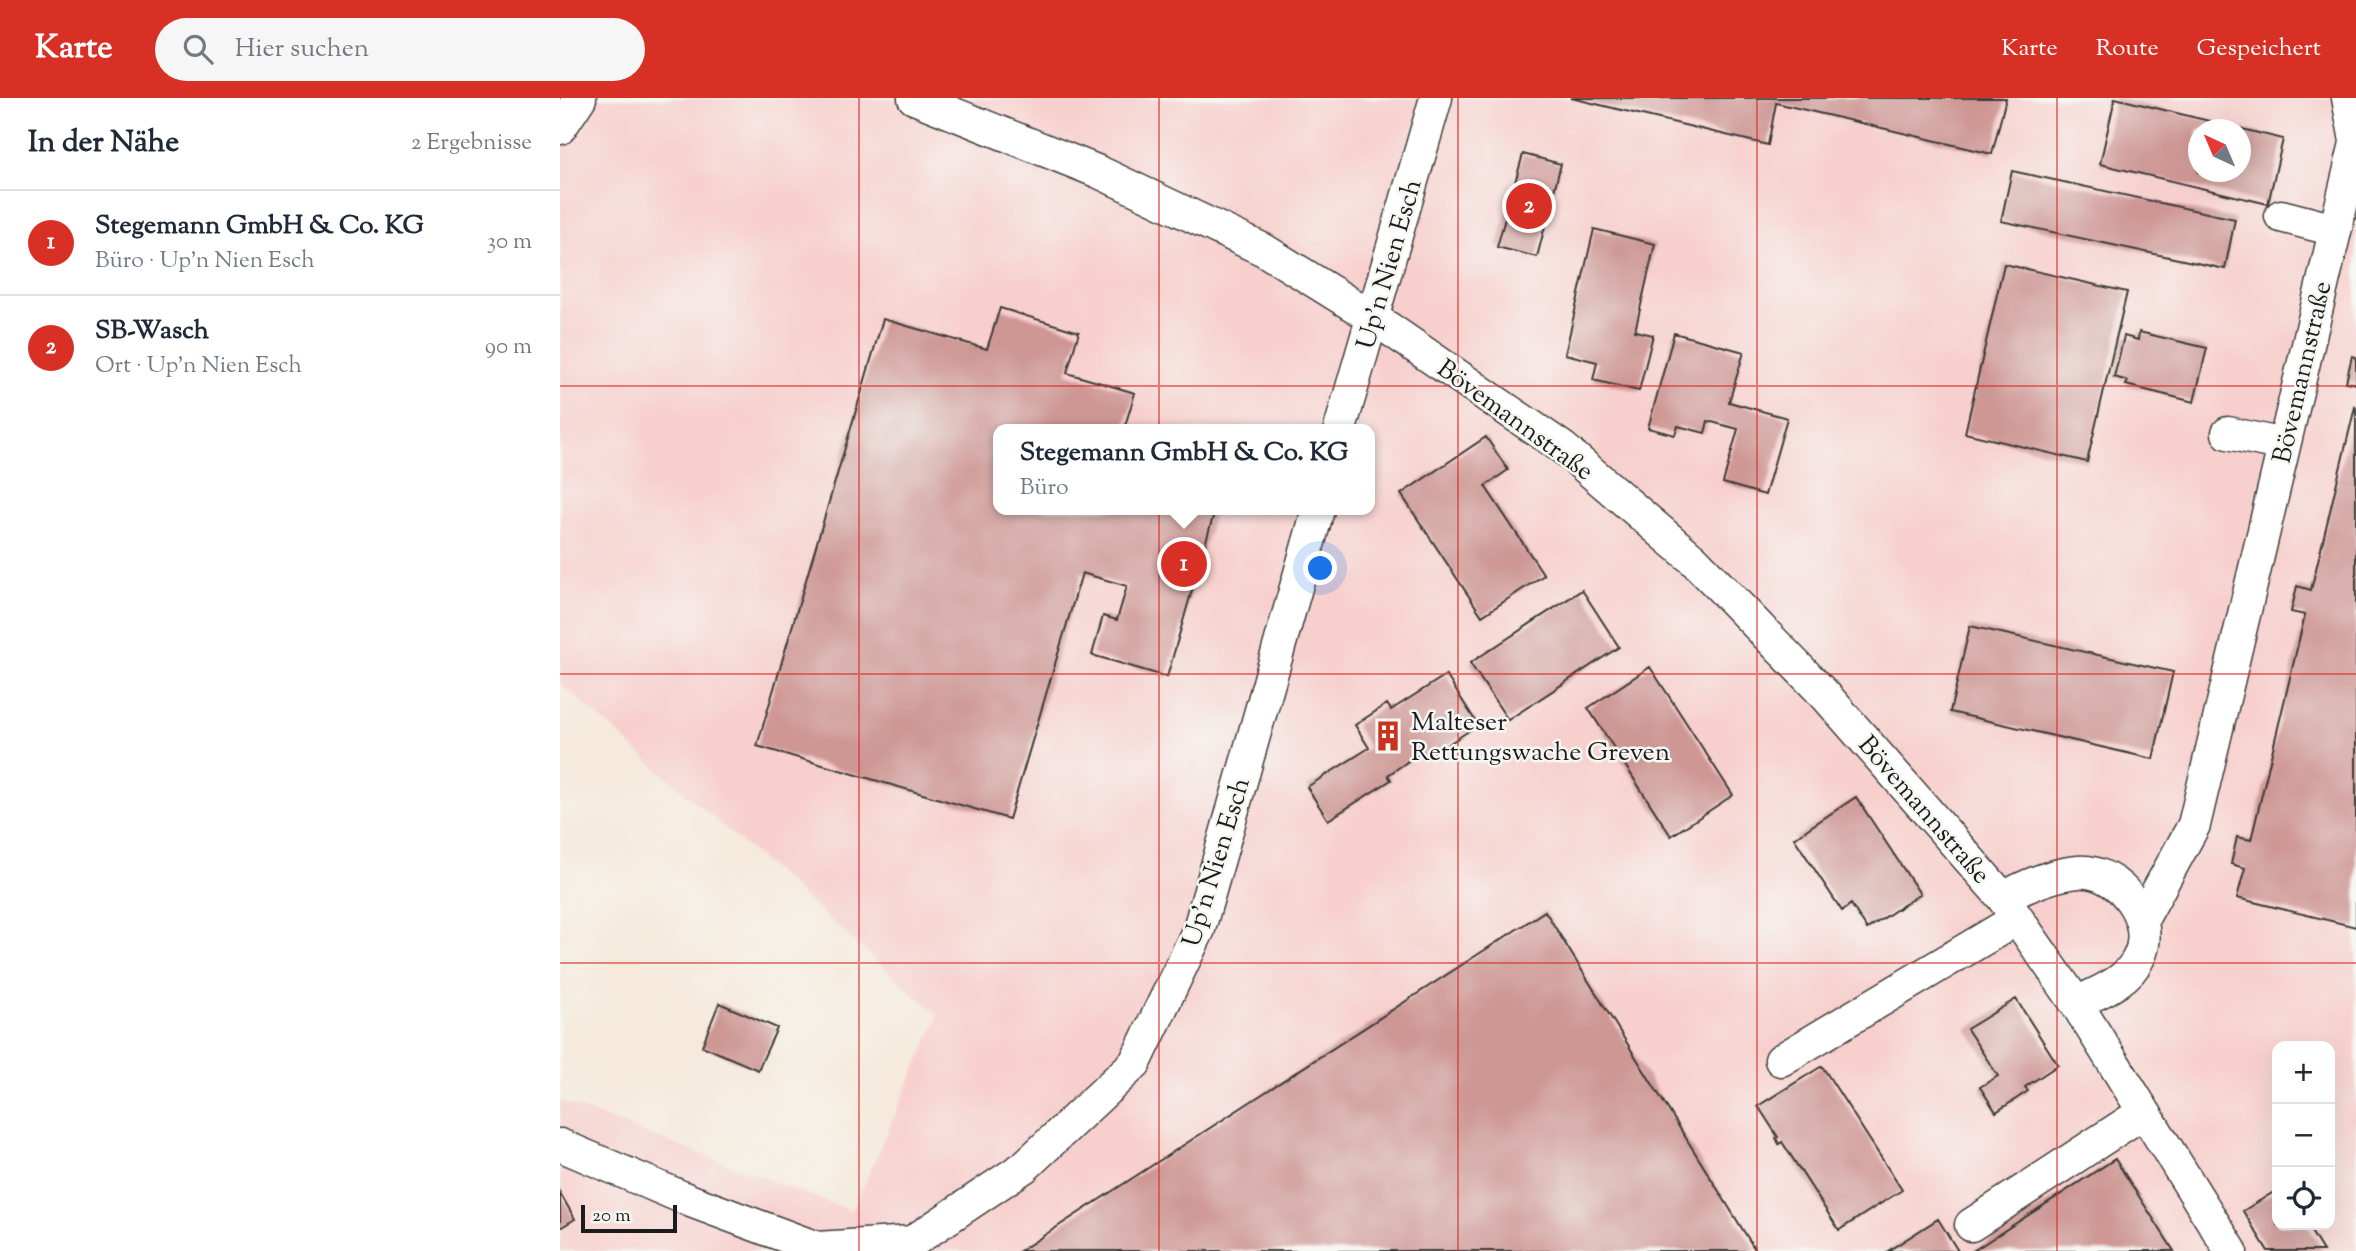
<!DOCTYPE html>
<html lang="de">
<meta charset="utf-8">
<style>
body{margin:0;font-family:"Sorts Mill Goudy",serif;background:#f6f6f7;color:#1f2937}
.controls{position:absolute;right:21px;bottom:21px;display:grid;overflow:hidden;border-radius:14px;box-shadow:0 7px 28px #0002}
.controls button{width:63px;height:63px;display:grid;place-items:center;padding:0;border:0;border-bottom:2px solid #e0e1e3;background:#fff;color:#1f2937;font:35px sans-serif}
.compass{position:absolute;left:1628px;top:21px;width:63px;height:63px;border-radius:50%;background:#fff;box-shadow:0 7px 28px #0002;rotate:316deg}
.scale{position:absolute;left:21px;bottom:18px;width:96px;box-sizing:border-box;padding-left:7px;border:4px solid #1c1c1c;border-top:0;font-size:19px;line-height:24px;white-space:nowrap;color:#1c1c1c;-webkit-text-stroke:5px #f6f6f2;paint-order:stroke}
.you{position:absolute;left:761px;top:471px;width:24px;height:24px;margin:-18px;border:5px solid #fff;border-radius:50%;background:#1a73e8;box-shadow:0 0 0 10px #1a73e833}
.badge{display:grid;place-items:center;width:46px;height:46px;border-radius:50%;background:#d93025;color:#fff;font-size:23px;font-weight:700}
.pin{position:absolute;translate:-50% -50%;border:4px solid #fff;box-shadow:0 2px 7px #0006}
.popup{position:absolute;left:433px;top:326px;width:382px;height:91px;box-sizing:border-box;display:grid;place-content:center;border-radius:14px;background:#fff;filter:drop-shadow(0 2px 5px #0005);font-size:23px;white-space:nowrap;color:#747a83}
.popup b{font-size:26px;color:#1f2937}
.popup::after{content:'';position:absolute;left:50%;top:100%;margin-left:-14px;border:14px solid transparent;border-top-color:#fff}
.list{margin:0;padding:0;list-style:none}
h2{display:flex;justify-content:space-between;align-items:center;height:91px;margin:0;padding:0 28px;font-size:30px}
h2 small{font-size:23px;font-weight:400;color:#747a83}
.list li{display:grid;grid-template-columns:46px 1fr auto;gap:21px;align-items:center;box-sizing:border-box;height:105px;padding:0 28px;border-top:2px solid #e0e1e3}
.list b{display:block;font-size:26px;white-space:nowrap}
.list p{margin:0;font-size:23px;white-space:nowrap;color:#747a83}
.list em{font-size:23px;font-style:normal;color:#747a83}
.icon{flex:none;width:38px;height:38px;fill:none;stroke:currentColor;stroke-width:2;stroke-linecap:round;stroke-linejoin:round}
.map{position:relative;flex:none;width:1796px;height:1153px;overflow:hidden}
header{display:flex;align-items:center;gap:42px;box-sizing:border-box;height:98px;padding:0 35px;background:#d93025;color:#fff}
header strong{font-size:33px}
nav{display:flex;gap:38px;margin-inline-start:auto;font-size:24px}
.search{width:490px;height:63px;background:#f6f6f7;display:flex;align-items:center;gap:18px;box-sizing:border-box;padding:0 24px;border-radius:38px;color:#747a83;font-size:26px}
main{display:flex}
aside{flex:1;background:#fff}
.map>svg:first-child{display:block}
</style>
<header>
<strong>Karte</strong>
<div class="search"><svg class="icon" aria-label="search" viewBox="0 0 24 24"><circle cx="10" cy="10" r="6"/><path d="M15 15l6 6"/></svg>Hier suchen</div>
<nav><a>Karte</a><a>Route</a><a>Gespeichert</a></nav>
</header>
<main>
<aside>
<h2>In der Nähe<small>2 Ergebnisse</small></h2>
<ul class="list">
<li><span class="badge">1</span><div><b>Stegemann GmbH &amp; Co. KG</b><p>Büro · Up'n Nien Esch</p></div><em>30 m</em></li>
<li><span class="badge">2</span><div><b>SB-Wasch</b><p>Ort · Up'n Nien Esch</p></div><em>90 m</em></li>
</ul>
</aside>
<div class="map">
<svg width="1796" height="1153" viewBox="0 0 1796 1153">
<rect width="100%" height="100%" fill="#f6f6f2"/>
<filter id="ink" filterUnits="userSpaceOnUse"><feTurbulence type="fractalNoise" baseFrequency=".0143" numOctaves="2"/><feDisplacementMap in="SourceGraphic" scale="14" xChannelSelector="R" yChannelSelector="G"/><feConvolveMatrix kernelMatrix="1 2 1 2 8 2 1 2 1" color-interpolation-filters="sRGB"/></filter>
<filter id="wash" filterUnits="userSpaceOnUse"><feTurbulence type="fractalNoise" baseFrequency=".00686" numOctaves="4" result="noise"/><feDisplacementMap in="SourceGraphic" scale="28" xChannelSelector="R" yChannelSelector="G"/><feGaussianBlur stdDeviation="1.57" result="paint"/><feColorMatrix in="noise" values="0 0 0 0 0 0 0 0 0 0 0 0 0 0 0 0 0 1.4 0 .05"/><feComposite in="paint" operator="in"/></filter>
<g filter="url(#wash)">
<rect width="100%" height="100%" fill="#f5eadc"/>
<path fill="#f7d0cd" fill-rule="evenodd" d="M0 0H1796V1153H0V1003L292 1113 379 918 0 585ZM1638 32H1680V74H1638ZM438 331H810V412H438ZM1717 948H1770V1127H1717Z"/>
<g id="blocks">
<path fill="#ce9794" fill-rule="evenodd" d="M1011 0H1446L1432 56 1216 5 1208 47Z
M1555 0 1723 41 1708 106 1540 66ZM1638 32H1680V74H1638Z
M963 56 1001 66 977 159 937 149Z
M1452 73 1675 121 1665 171 1441 123Z
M1034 131 1095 146 1075 233 1093 237 1079 293 1033 282 1037 264 1005 256Z
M1444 166 1567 194 1527 364 1405 335Z
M440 210 519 234 507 275 575 295 564 331H438V412H655L607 579 532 557 543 518 557 522 567 488 522 475 449 721 197 648 323 221 427 251Z
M1579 234 1647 250 1634 304 1566 287 1568 283 1554 279 1564 238 1578 242Z
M1114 235 1184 254 1169 304 1227 320 1205 397 1163 385 1178 331 1148 323 1145 335 1118 328 1115 337 1088 330Z
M1792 258 1796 259V286L1786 284Z
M1795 309 1796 310V829L1677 800 1685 770 1671 766 1677 739 1691 742 1745 517 1731 514 1737 488 1751 492Z
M926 339 948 372 925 388 984 477 922 518 841 396Z
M1022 492 1059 549 948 622 910 565Z
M1410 528 1613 574 1593 661 1390 614Z
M1090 569 1173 697 1111 738 1028 610Z
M886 577 918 627 867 660 863 653 828 677 831 682 768 722 747 689 809 650 795 627 827 606 831 612Z
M1296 699 1360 796 1307 831 1291 806 1282 813 1234 740Z
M985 813 1196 1153H460Z
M1456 901 1498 967 1465 989 1468 993 1436 1014 1420 989 1438 978 1407 931Z
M159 905 217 930 198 972 142 948Z
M1262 968 1342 1092 1279 1132 1222 1044 1219 1046 1216 1040 1218 1039 1198 1008Z
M1555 1061 1614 1153H1413Z
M1717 1092V1127H1747L1763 1153H1708L1683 1113Z
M0 1095 15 1121 0 1130Z
M1378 1121 1398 1153H1328Z"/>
</g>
</g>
<g filter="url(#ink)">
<use href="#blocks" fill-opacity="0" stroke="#3d3b39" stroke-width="2"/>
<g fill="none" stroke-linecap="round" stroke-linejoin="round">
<g stroke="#3d3b39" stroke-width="35">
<path id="minor" d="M354 0 539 74 704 152 812 219 1003 350 1133 461 1266 598 1443 800 1516 905 1671 1153
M1788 0 1796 43
M0 30 20 0
M1721 118 1775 132
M780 331 876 0
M1668 335 1724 347
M1443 800C1466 788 1492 776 1518 774 1559 771 1597 822 1579 859 1568 884 1539 894 1516 905
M1583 820 1634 727 1796 45
M1221 962 1457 821
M0 1047 131 1103 257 1150 352 1144 464 1069 575 965 639 831 758 412
M1411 1127 1584 1014"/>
</g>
<use href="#minor" stroke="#fff" stroke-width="32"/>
</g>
</g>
<path fill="none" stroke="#d62828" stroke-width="2" stroke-opacity="0.55" d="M299 0V1153M599 0V1153M898 0V1153M1197 0V1153M1497 0V1153M0 288H1796M0 576H1796M0 865H1796"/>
<defs>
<g id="building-bare" transform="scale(2.415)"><path d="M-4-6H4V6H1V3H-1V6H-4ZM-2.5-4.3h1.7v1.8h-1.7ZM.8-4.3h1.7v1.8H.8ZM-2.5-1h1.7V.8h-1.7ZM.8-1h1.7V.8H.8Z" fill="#c8321e" stroke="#f6f6f2" stroke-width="2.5" paint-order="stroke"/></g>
</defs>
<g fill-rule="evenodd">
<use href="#building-bare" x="828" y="638"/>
</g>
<g text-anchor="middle" stroke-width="5" stroke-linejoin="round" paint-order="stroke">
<g font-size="26" fill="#1c1c1c" stroke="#f6f6f2">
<text transform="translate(828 166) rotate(-74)" y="9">Up'n Nien Esch</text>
<text transform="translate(1741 274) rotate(-77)" y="9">Bövemannstraße</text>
<text transform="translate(956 321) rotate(36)" y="9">Bövemannstraße</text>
<text transform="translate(1365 711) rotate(49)" y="9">Bövemannstraße</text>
<text transform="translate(655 764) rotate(-73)" y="9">Up'n Nien Esch</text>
</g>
<g font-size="26" fill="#1c1c1c" stroke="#f6f6f2" text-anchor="start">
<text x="851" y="632">Malteser<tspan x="851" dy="30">Rettungswache Greven</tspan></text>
</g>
</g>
</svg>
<div class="controls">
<button>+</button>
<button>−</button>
<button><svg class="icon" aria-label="locate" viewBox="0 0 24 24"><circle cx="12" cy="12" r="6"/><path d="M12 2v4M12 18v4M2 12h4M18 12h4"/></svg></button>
</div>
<svg class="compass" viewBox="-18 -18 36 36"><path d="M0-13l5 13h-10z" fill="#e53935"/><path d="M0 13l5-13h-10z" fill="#747a83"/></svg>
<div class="scale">20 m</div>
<div class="you"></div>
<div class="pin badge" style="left:624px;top:466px">1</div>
<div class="popup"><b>Stegemann GmbH &amp; Co. KG</b>Büro</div>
<div class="pin badge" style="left:969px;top:108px">2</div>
</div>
</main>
